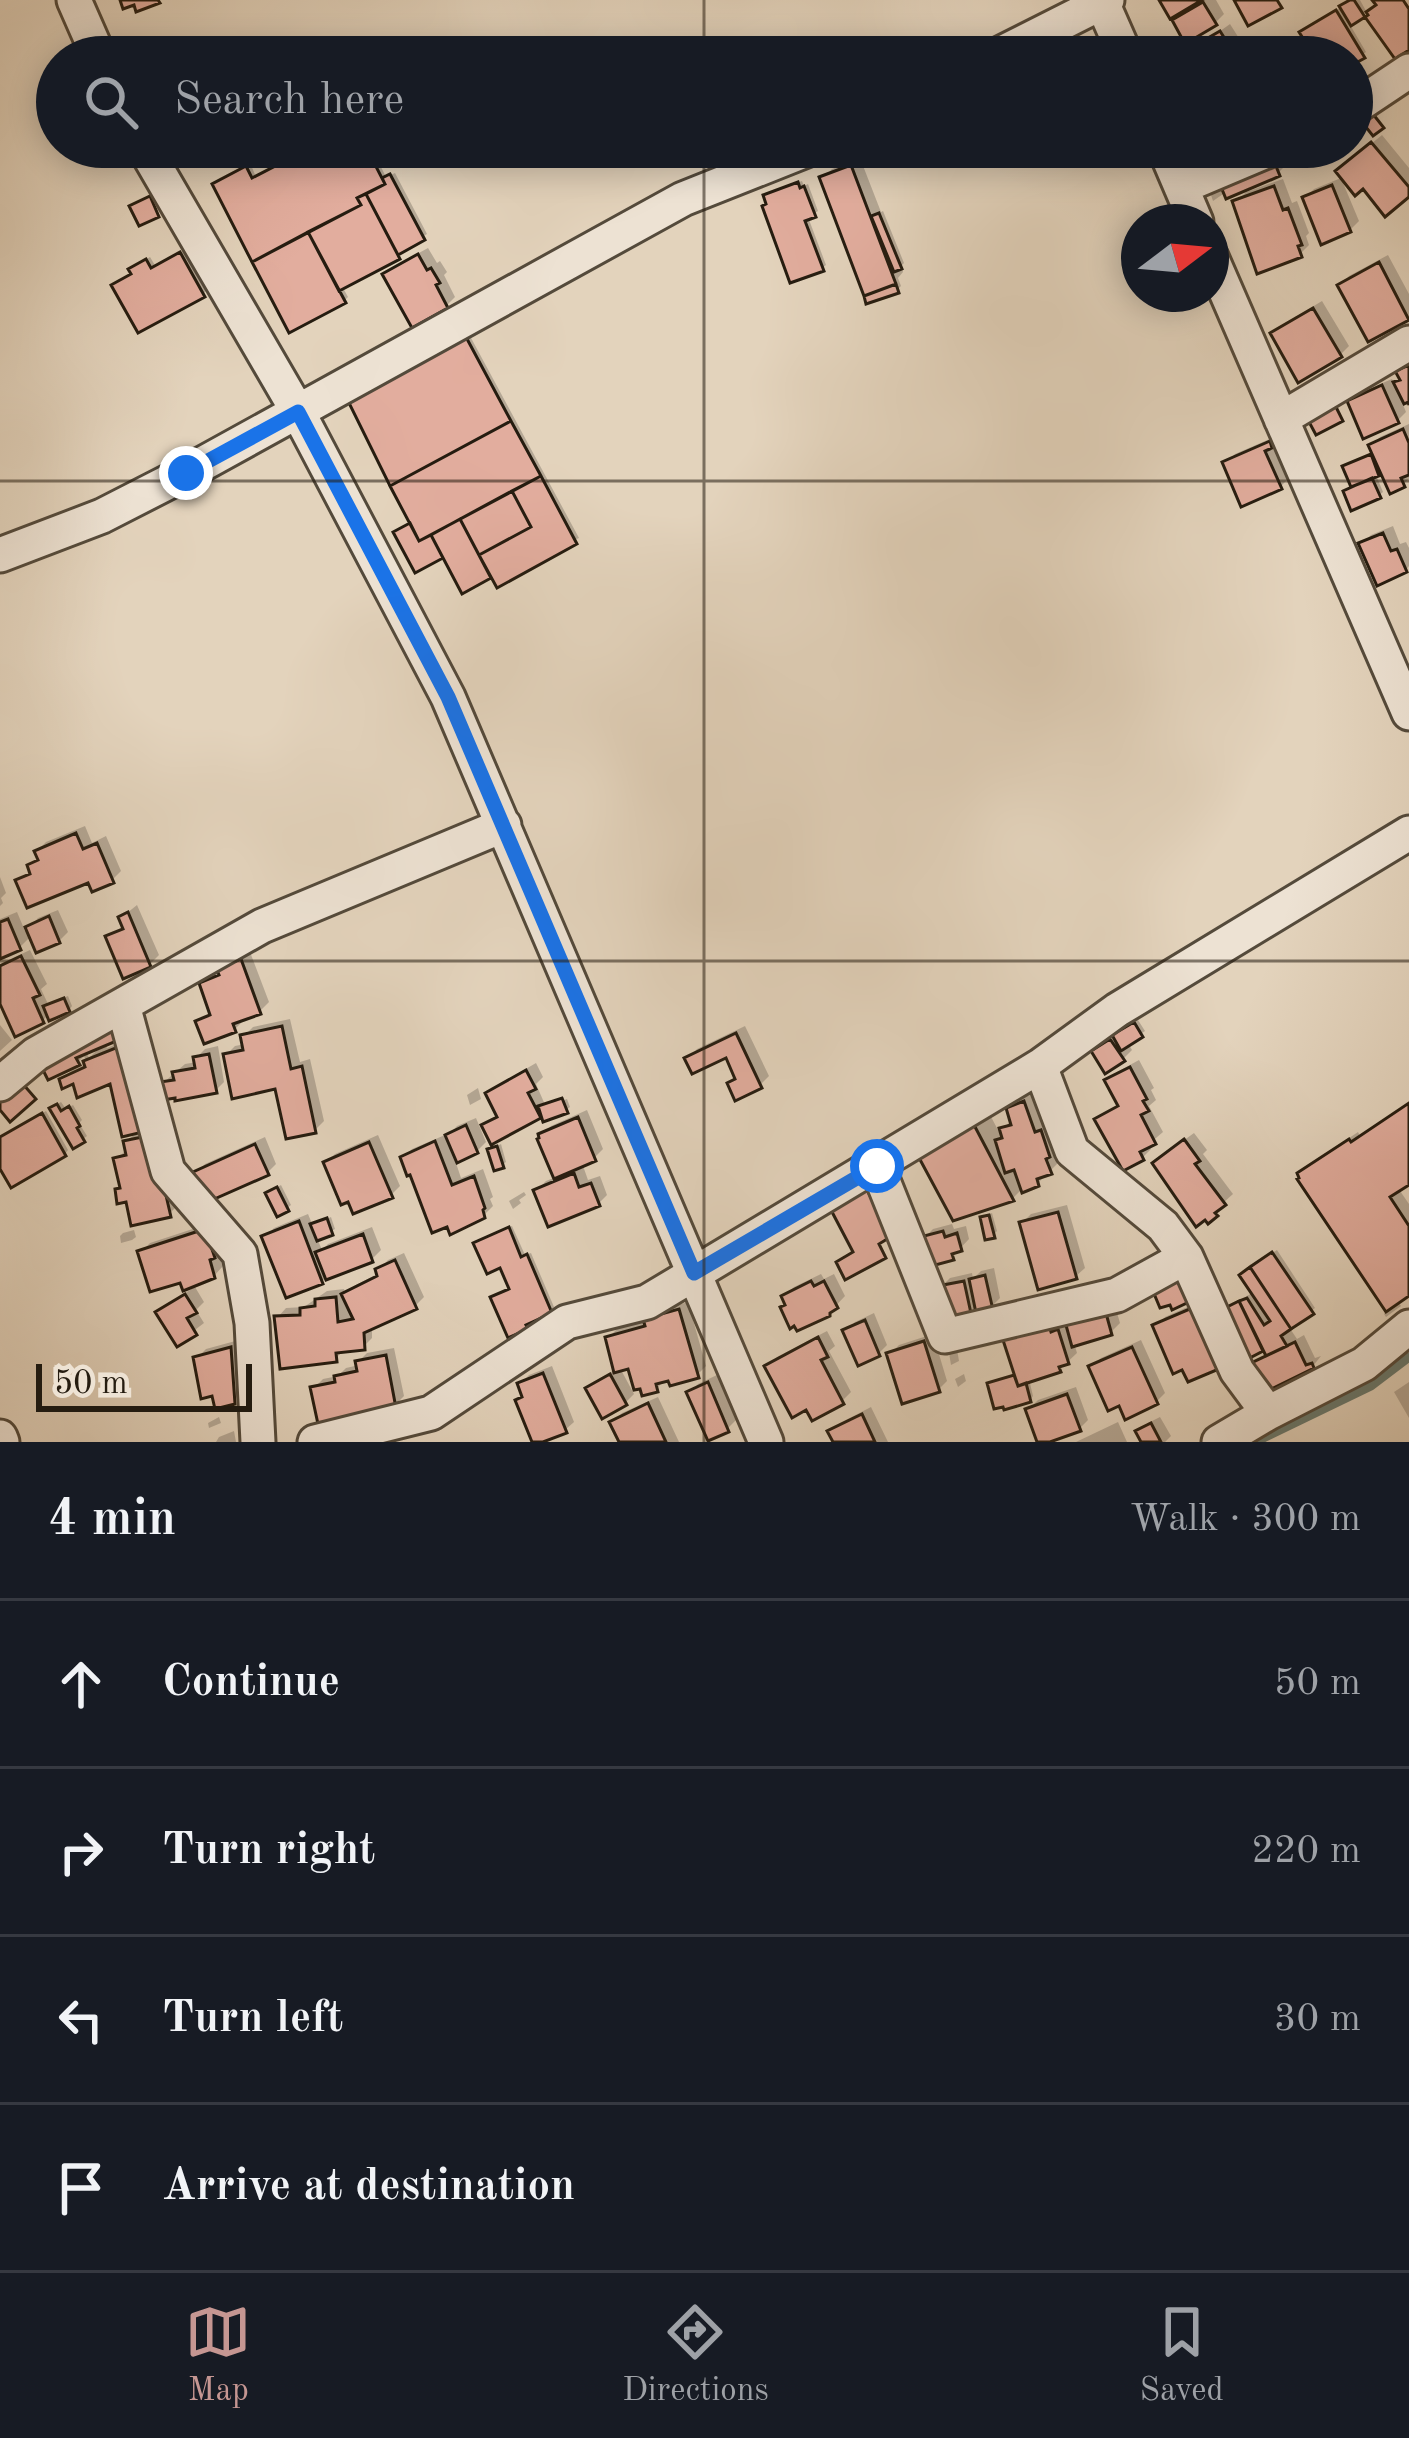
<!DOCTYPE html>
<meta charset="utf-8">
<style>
body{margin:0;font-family:"Old Standard TT",serif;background:#20242c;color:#f1f3f6}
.compass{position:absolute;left:1121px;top:204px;width:108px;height:108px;border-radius:50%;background:#171b24;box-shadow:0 6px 30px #0003;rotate:74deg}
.scale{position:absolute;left:36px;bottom:30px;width:216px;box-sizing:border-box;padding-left:12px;border:6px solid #251c10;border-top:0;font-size:33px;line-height:42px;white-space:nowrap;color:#251c10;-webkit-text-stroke:9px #ede2d3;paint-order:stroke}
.stop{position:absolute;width:36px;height:36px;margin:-27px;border:9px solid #1a73e8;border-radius:50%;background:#fff}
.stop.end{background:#1a73e8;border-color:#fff;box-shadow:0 3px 12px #0008}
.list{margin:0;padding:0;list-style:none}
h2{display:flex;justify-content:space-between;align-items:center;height:156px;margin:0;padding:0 48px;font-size:51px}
h2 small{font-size:39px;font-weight:400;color:#9ea1a6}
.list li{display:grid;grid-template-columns:78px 1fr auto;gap:36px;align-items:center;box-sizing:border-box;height:168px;padding:0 48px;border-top:3px solid #363941}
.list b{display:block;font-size:45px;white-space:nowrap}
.list em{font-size:39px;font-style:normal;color:#9ea1a6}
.icon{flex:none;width:66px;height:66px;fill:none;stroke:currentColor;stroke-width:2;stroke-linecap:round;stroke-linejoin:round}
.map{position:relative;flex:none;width:1409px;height:1442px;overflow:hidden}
.search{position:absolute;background:#171b24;box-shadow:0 6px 30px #0003;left:36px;right:36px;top:36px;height:132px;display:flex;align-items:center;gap:30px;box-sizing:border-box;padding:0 42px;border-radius:66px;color:#9ea1a6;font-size:45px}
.sheet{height:828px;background:#171b24}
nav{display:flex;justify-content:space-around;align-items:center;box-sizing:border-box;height:168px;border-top:3px solid #363941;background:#171b24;font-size:33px;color:#9ea1a6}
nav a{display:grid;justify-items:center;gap:6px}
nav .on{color:#c59692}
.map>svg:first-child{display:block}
</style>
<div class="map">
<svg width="1409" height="1442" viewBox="0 0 1409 1442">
<rect width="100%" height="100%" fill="#e3d3bc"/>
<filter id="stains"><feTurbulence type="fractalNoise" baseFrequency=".00167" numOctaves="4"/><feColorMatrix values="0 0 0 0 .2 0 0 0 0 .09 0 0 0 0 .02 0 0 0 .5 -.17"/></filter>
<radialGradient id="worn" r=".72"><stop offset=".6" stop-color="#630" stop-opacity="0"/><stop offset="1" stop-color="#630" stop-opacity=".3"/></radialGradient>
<path fill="#0003" fill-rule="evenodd" d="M1162 0H1216L1224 14 1215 23 1186 39Z
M1352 0H1360L1366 11 1349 23 1366 52 1352 62V57H1318L1307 29Z
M1230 24 1242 43 1225 57H1204L1198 47Z
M1287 41 1292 51 1299 48 1303 57H1258Z
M1382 135 1409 168V193L1348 163Z
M314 147H371L386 177 395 173 427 234 400 250 402 253 398 257 342 286 348 297 344 301 219 181 251 165 256 177Z
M1280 147 1287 164 1278 173 1226 192 1213 201 1209 189Z
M860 158 881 212 883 211 904 263 901 266 903 272 898 278 901 286 897 290 823 178 832 169Z
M1341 178 1359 221 1350 230 1305 198 1314 189Z
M1283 179 1292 203 1297 201 1309 233 1306 236 1309 245 1300 254 1236 202 1246 192Z
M802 181 804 186 808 184 818 211 808 217 826 265 822 268 770 192Z
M428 248 437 263 440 261 447 272 444 275 455 297 446 306 386 275 395 266Z
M184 251 206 291 203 294 134 274 135 266 150 257 156 267Z
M1388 255 1409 294V316L1369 338 1340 285 1349 276Z
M1322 301 1349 346 1340 355 1274 334 1282 325Z
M470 336 579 538 493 574 463 590 444 554 416 569 413 522 355 398Z
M1409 365V403L1401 390 1398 392 1406 412 1397 421 1350 402 1359 393 1392 379 1395 385Z
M1409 424V479L1403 484 1382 469 1376 475 1383 492 1379 495 1346 491 1353 486 1346 467 1375 453 1371 446 1380 437Z
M1279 435 1289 478 1280 487 1226 463 1235 454Z
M1393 526 1400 544 1406 542 1409 548V566L1406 570 1362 544 1371 535Z
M85 826 92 843 106 836 121 871 112 880 19 881 32 870 31 866 40 857 37 851 46 842Z
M0 877 6 893 1 898 3 903 0 906Z
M137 905 159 955 150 964 109 937 125 925 122 917Z
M58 910 68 932 59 941 32 935 19 948 0 956V919L17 912 25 931 38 918Z
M30 950 47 984 41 989 48 1004 68 996 72 1006 69 1010 49 1014 42 1021 0 997V964Z
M250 952 269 1002 260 1011 242 1018 243 1021 234 1030 198 1022 212 1011 202 984 211 974Z
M290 1019 300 1062 310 1059 324 1121 315 1130 277 1085 226 1055 235 1046 245 1044 244 1036 253 1027Z
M1138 1020 1145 1031 1128 1043 1132 1050 1123 1059 1094 1052Z
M0 1025 12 1040 0 1051Z
M745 1026 769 1076 760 1085 737 1077 727 1054 688 1058 697 1049Z
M124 1041 178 1205 169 1214 123 1186 117 1159 128 1148 126 1142 139 1130 113 1079 62 1080 71 1071 87 1064 84 1056 78 1062 39 1057 105 1043 107 1048ZM104 1043 89 1058 86 1051Z
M218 1046 224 1082 215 1091 163 1083 185 1064 197 1062 196 1058 205 1049Z
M1139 1060 1154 1088 1151 1090 1156 1100 1149 1106 1163 1132 1149 1144 1151 1149 1142 1158 1098 1120 1120 1104 1108 1081 1117 1072Z
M536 1063 543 1077 536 1084 546 1107 567 1099 570 1107 566 1110 543 1112 539 1116 484 1126 499 1114 489 1094 498 1085Z
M478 1088 481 1099 470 1105 467 1095Z
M1033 1094 1044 1124 1050 1123 1059 1162 1037 1184 1022 1189 1013 1198 954 1217 920 1154 988 1111 999 1132 1012 1120 1009 1108 1018 1099Z
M61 1102 66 1109 73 1105 82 1120 79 1123 87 1136 83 1139 56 1105Z
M1409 1103V1181L1398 1188 1409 1204V1292L1397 1300 1401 1306 1386 1317 1384 1314 1388 1309 1309 1165 1358 1132 1360 1136Z
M587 1110 603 1149 594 1158 582 1163 588 1180 600 1176 607 1195 598 1204 537 1190 546 1181 556 1177 542 1135 551 1126Z
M46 1111 68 1150 65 1154 0 1163V1138Z
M476 1118 486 1142 477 1151 455 1160 461 1178 483 1169 493 1197 490 1199 493 1206 484 1215 403 1158 412 1149 445 1135 446 1138 457 1126Z
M1194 1133 1207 1150 1203 1154 1233 1194 1223 1203 1225 1205 1209 1220 1165 1154Z
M378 1135 400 1186 391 1195 326 1162 335 1154Z
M265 1137 276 1164 267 1173H196L205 1164Z
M501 1144 506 1162 502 1165 490 1150Z
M281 1185 291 1205 287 1208 268 1193Z
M524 1192 526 1195 519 1200 521 1203 513 1209 509 1201Z
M1067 1205 1085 1268 1076 1276 1022 1223 1031 1214Z
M992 1213 997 1231 993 1235 983 1218Z
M308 1214 313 1226 331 1217 335 1229 317 1238 322 1250 328 1244 372 1227 381 1250 372 1259 321 1281 265 1237 274 1228Z
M214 1222 223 1266 214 1276 141 1252 150 1243Z
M952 1224 954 1229 966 1226 969 1239 952 1257 924 1238 933 1229Z
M512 1226 525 1255 531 1253 554 1307 526 1326 502 1264 480 1240Z
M134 1230 136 1237 132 1240 121 1243 120 1236 123 1233Z
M1277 1250 1315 1308 1289 1327 1297 1339 1304 1335 1315 1358 1321 1356 1313 1366H1251L1268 1353 1264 1346 1262 1349 1226 1308 1252 1293V1266Z
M404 1253 424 1297 415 1306 372 1326V1338L363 1347 345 1349 335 1359 278 1317 286 1308 304 1307 327 1291 344 1289 345 1295 354 1286 379 1273V1270L388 1260Z
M994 1268 1000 1298 991 1307 975 1311 970 1315 941 1287 950 1278 972 1273 973 1279 981 1271Z
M821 1274 824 1279 834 1274 845 1296 829 1313 787 1304 784 1296 794 1287Z
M195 1287 204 1302 196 1310 204 1323 178 1343 159 1313 167 1304Z
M1113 1299 1120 1323 1111 1332 1074 1343 1077 1353 1059 1370 1029 1379 1033 1396 1030 1400 991 1384 994 1380 1017 1374 1005 1338Z
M1201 1301 1183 1366 1156 1326 1165 1317Z
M688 1302 706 1366 697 1375H670L656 1389 630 1366 620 1368 634 1394 625 1403 589 1388 597 1380 616 1369 608 1338 617 1329 646 1321 656 1311Z
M874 1313 887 1345 878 1354 846 1331 855 1322Z
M827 1331 835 1346 829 1351 851 1392 842 1401 768 1366 777 1357Z
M933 1334 947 1381 938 1390 890 1354 899 1345Z
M239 1340 242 1392 233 1401 197 1358 206 1349Z
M1141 1340 1165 1393 1156 1402H1120L1092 1367 1101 1358Z
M956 1343 959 1361 951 1365 948 1347Z
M394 1348 404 1396 395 1405 314 1388 323 1379 338 1376 346 1368 359 1365 358 1362 367 1353Z
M552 1366 574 1422 565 1430 525 1395 520 1384 529 1375Z
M964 1374 966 1381 958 1387 955 1379Z
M717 1375 736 1420 727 1429 689 1393 698 1384Z
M1409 1382V1418L1394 1392Z
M1076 1387 1088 1420 1079 1429 1029 1409 1038 1400Z
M658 1397 679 1442H622L613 1422 622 1413Z
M871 1407 888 1442H836L831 1432 840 1423Z
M219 1417 221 1423 209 1428 208 1423Z
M1160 1417 1171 1436 1165 1442H1144L1139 1432 1148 1423Z
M1118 1422 1127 1442H1076Z
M234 1431 236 1442H216L219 1437Z"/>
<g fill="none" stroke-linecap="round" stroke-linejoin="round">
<path stroke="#687a70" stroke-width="9" d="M1255 1442 1371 1386 1409 1357"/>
</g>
<path fill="#e2ad9e" stroke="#251c10" stroke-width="3" d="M120 0H158L160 3 136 12 134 5 123 9Z
M1159 0H1202L1170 19Z
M1234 0H1277L1282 8 1248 26Z
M1350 0H1354L1365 17 1351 26 1339 6Z
M1372 0H1403L1409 9V50L1395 59 1365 17 1368 15 1366 12 1376 5Z
M1203 2 1217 25 1185 44 1172 20Z
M1336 10 1365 58 1352 65V57H1315L1299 32Z
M1220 31 1235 55 1231 57H1200L1194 46Z
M1369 109 1384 128 1373 136 1358 117Z
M1371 142 1409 187V197L1385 217 1363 189 1355 196 1335 171Z
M312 147H366L385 184 357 198 361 205 252 262 212 184 246 166 252 178Z
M1271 154 1280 176 1226 199 1217 177Z
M851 165 896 284 864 296 819 177Z
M390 174 425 240 398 255 366 194 385 184 382 178Z
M798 182 800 188 804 186 816 217 805 221 824 271 790 283 762 206 766 204 763 195Z
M1332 185 1351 232 1321 245 1302 197Z
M1274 186 1283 210 1288 208 1302 245 1298 246 1302 257 1257 274 1232 201Z
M366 194 400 259 339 291 308 232 361 205 357 198Z
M150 196 159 217 139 226 129 206Z
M879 213 902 269 894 272 871 216Z
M308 232 346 303 289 333 252 262Z
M180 252 205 297 138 333 111 285 131 274 128 269 146 259 151 268Z
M418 254 427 270 431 268 440 283 436 285 448 308 412 328 382 274Z
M1379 262 1409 320 1368 342 1337 285Z
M896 284 899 293 866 304 864 296Z
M1313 308 1342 357 1298 383 1270 333Z
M466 337 511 421 390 486 348 401Z
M1409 365V405L1408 402 1404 404 1393 382 1400 380 1395 371Z
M1382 385 1399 423 1363 439 1347 401Z
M1333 401 1343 421 1316 435 1308 420Z
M511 421 541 476 419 541 390 486Z
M1403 429 1409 443V475L1401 478 1405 487 1390 494 1368 445Z
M1270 441 1272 448 1265 451 1282 489 1241 507 1222 462Z
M1371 454 1379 476 1351 487 1342 466Z
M541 476 577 544 497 588 479 555 531 527 512 491Z
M1372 478 1381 498 1351 511 1343 491Z
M512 491 531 527 479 555 460 519Z
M460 519 491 578 462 594 431 535Z
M410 523 419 541 431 535 443 558 415 573 393 532Z
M1383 533 1391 551 1397 549 1407 572 1377 586 1358 543Z
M76 833 83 849 97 843 114 883 92 892 88 883 27 908 15 880 30 874 27 865 38 860 34 851Z
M128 912 151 967 123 979 105 936 123 929 118 917Z
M49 916 60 943 36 953 25 927Z
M8 919 21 950 0 959V922Z
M21 956 40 995 33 998 44 1023 15 1037 0 1004V966Z
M241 959 261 1014 233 1024 236 1032 204 1044 195 1021 210 1015 199 983 219 975 216 968Z
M64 998 70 1012 49 1021 43 1006Z
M118 1019 126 1037 76 1058 80 1065 48 1080 36 1056Z
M1134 1022 1143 1037 1121 1051 1112 1035Z
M282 1026 291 1069 302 1066 316 1133 286 1139 275 1089 232 1099 223 1054 243 1050 240 1035Z
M736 1033 762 1088 735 1101 727 1083 735 1079 726 1058 692 1074 684 1058Z
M1110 1039 1125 1061 1105 1074 1091 1051Z
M128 1043 147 1131 122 1137 110 1084 77 1098 73 1084 62 1089 59 1079 85 1067 83 1061Z
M209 1054 217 1093 175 1101V1098L163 1100 160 1082 174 1080 172 1072 195 1068 193 1057Z
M1130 1067 1147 1099 1143 1101 1149 1111 1141 1115 1156 1144 1140 1152 1144 1160 1123 1171 1094 1119 1118 1106 1104 1080Z
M526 1070 536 1089 528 1093 541 1118 491 1145 481 1125 497 1117 485 1093Z
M16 1076 36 1099 10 1122 0 1110V1090Z
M562 1098 568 1113 543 1122 538 1106Z
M1024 1101 1035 1132 1041 1130 1050 1157 1046 1159 1052 1174 1037 1179 1039 1186 1022 1193 1014 1170 1005 1173 995 1140 1002 1138 999 1128 1011 1125 1006 1108Z
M1409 1103V1185L1390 1197 1409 1226V1296L1386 1312 1297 1179 1299 1178 1297 1173 1349 1139 1351 1142Z
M57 1104 61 1111 69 1106 80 1126 77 1128 85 1142 73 1149 49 1108Z
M42 1113 66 1156 11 1188 0 1169V1137Z
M578 1117 596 1161 554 1179 537 1139 539 1138 538 1134Z
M973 1123 1014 1201 953 1221 917 1154Z
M466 1125 478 1153 457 1163 445 1135Z
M152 1135 171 1217 131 1226 126 1202 117 1204 115 1189 120 1188 113 1158 126 1155 123 1141Z
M1184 1139 1200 1161 1195 1164 1226 1205 1215 1213 1218 1216 1208 1224 1205 1220 1196 1227 1152 1163Z
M435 1141 452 1185 474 1176 485 1208 483 1210 485 1218 450 1235 447 1227 432 1233 410 1175 407 1176 400 1157Z
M369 1142 393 1198 353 1214 348 1202 341 1205 323 1162Z
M255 1144 269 1175 212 1200 209 1193 204 1196 193 1172Z
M497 1146 504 1168 494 1171 487 1149Z
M574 1173 579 1187 591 1183 600 1206 548 1227 533 1190Z
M277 1187 289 1211 277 1217 265 1193Z
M867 1190 892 1236 879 1244 886 1258 845 1280 836 1262 853 1252 831 1210Z
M1058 1212 1077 1279 1038 1290 1019 1222Z
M989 1215 995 1238 985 1240 980 1217Z
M327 1218 333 1235 317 1241 310 1224Z
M299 1221 323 1284 286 1298 261 1236Z
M509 1227 521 1257 527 1254 552 1313 526 1325 528 1329 508 1338 490 1297 509 1289 500 1268 487 1274 473 1243Z
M205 1229 215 1258 210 1260 215 1278 183 1291 180 1283 150 1292 137 1251Z
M943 1231 945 1237 957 1233 962 1251 952 1254 954 1260 928 1267 920 1237Z
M363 1234 373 1262 326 1280 315 1252Z
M1272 1252 1314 1314 1291 1329 1250 1267Z
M395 1260 417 1309 364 1333 365 1350 336 1353 337 1362 280 1369 274 1316 300 1315V1308L315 1306V1299L336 1297 338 1322 353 1319 341 1294 377 1276 375 1269Z
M1250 1267 1291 1329 1281 1336 1287 1346 1266 1356 1239 1301 1247 1298 1264 1325 1270 1321 1239 1275Z
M1178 1272 1191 1301 1172 1310 1170 1305 1160 1308 1150 1284Z
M985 1275 993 1310 976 1313 969 1279Z
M811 1281 814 1286 824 1281 838 1308 830 1313V1316L797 1331 794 1326 790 1329 780 1307 785 1305 781 1296Z
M964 1281 972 1318 949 1323 938 1286Z
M185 1294 197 1313 187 1318 197 1335 177 1347 155 1312Z
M1239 1301 1263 1351 1244 1361 1219 1311Z
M1104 1306 1112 1335 1072 1347 1064 1318Z
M1192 1308 1219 1369 1188 1382 1182 1370 1173 1374 1152 1325Z
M679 1309 699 1378 670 1386 668 1381 656 1384 658 1392 642 1396 640 1389 634 1390 628 1369 614 1373 605 1337 645 1326 643 1319Z
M865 1320 880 1356 858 1366 842 1330Z
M1048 1322 1051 1332 1058 1329 1069 1364 1059 1367 1061 1372 1018 1386 1002 1337Z
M818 1337 828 1357 821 1360 844 1404 812 1421 806 1410 792 1418 764 1366Z
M924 1341 940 1392 902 1404 886 1353Z
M1295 1342 1306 1365 1312 1363 1314 1368 1261 1394 1247 1365Z
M231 1347 235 1404 215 1409 212 1396 201 1399 193 1357Z
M1132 1347 1158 1404 1125 1420 1119 1406 1108 1411 1088 1366Z
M386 1355 396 1408 318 1424 310 1387 335 1382 334 1376 357 1371 355 1361Z
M543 1373 567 1433 543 1442H532L515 1400 522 1397 517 1383Z
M610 1374 627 1405 602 1419 585 1388Z
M1014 1375 1018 1386 1026 1383 1031 1402 1004 1410 1003 1407 994 1409 987 1383Z
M708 1382 729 1432 708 1441 686 1392Z
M1067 1394 1081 1431 1050 1442H1037L1025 1409Z
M648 1403 666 1442H619L609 1422Z
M862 1414 875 1442H833L827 1431Z
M1151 1423 1161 1442H1141L1135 1431Z"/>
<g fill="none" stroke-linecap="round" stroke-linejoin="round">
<g stroke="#544a3b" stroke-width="39">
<path id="minor" d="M74 0 99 57
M1101 0 1126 57
M994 57 1107 0
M1352 109 1409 71
M144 147 298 412 448 697 766 1442
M1164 147 1196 222
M1181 187 1276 147
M1211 257 1409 713
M1281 419 1409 343
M0 555 102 516 186 473 683 199 814 147
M123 1005 168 1171 240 1254 252 1323 258 1442
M0 1084 36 1054 262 926 504 825
M877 1166 945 1336 1117 1295 1186 1257 1163 1226 1072 1151 1040 1066
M1186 1257 1237 1371 1268 1413
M0 1437 2 1442
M315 1442 431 1413 567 1322 647 1302 1040 1066 1117 1010 1409 833
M1219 1442 1268 1413 1364 1364 1409 1327"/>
</g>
<use href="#minor" stroke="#ede2d3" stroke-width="33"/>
</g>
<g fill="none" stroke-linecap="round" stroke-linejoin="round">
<path stroke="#1a73e8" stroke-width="15" d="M186 473 298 412 448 697 694 1273 877 1166"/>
</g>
<path fill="none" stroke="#251c10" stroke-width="3" stroke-opacity="0.55" d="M704 0V57M704 147V1442M0 481H1409M0 961H1409"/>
<rect width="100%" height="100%" filter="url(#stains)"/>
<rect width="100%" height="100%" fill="url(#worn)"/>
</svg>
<svg class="compass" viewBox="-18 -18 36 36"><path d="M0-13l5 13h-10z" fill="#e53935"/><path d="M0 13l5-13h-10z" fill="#9ea1a6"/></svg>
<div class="scale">50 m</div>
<div class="stop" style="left:877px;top:1166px"></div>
<div class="stop end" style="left:186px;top:473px"></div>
<div class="search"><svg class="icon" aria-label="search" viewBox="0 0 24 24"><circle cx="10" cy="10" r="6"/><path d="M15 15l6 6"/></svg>Search here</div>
</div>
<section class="sheet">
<h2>4 min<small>Walk · 300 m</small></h2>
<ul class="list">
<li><svg class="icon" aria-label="ahead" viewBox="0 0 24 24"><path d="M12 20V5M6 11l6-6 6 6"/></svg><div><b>Continue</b></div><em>50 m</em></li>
<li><svg class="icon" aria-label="right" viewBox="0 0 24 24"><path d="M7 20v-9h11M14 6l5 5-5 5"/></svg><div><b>Turn right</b></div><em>220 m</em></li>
<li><svg class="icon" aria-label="left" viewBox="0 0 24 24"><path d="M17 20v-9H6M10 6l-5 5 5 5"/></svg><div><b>Turn left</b></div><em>30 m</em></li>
<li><svg class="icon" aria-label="arrive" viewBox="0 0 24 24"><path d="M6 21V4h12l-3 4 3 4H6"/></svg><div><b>Arrive at destination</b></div></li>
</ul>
</section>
<nav>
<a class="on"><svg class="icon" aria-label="map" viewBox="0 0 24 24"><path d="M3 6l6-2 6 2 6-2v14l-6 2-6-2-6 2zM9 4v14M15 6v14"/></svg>Map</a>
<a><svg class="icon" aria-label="directions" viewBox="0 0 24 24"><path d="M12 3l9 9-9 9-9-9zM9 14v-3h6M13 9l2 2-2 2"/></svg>Directions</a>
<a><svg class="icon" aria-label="saved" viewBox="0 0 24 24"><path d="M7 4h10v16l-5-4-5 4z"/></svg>Saved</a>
</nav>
